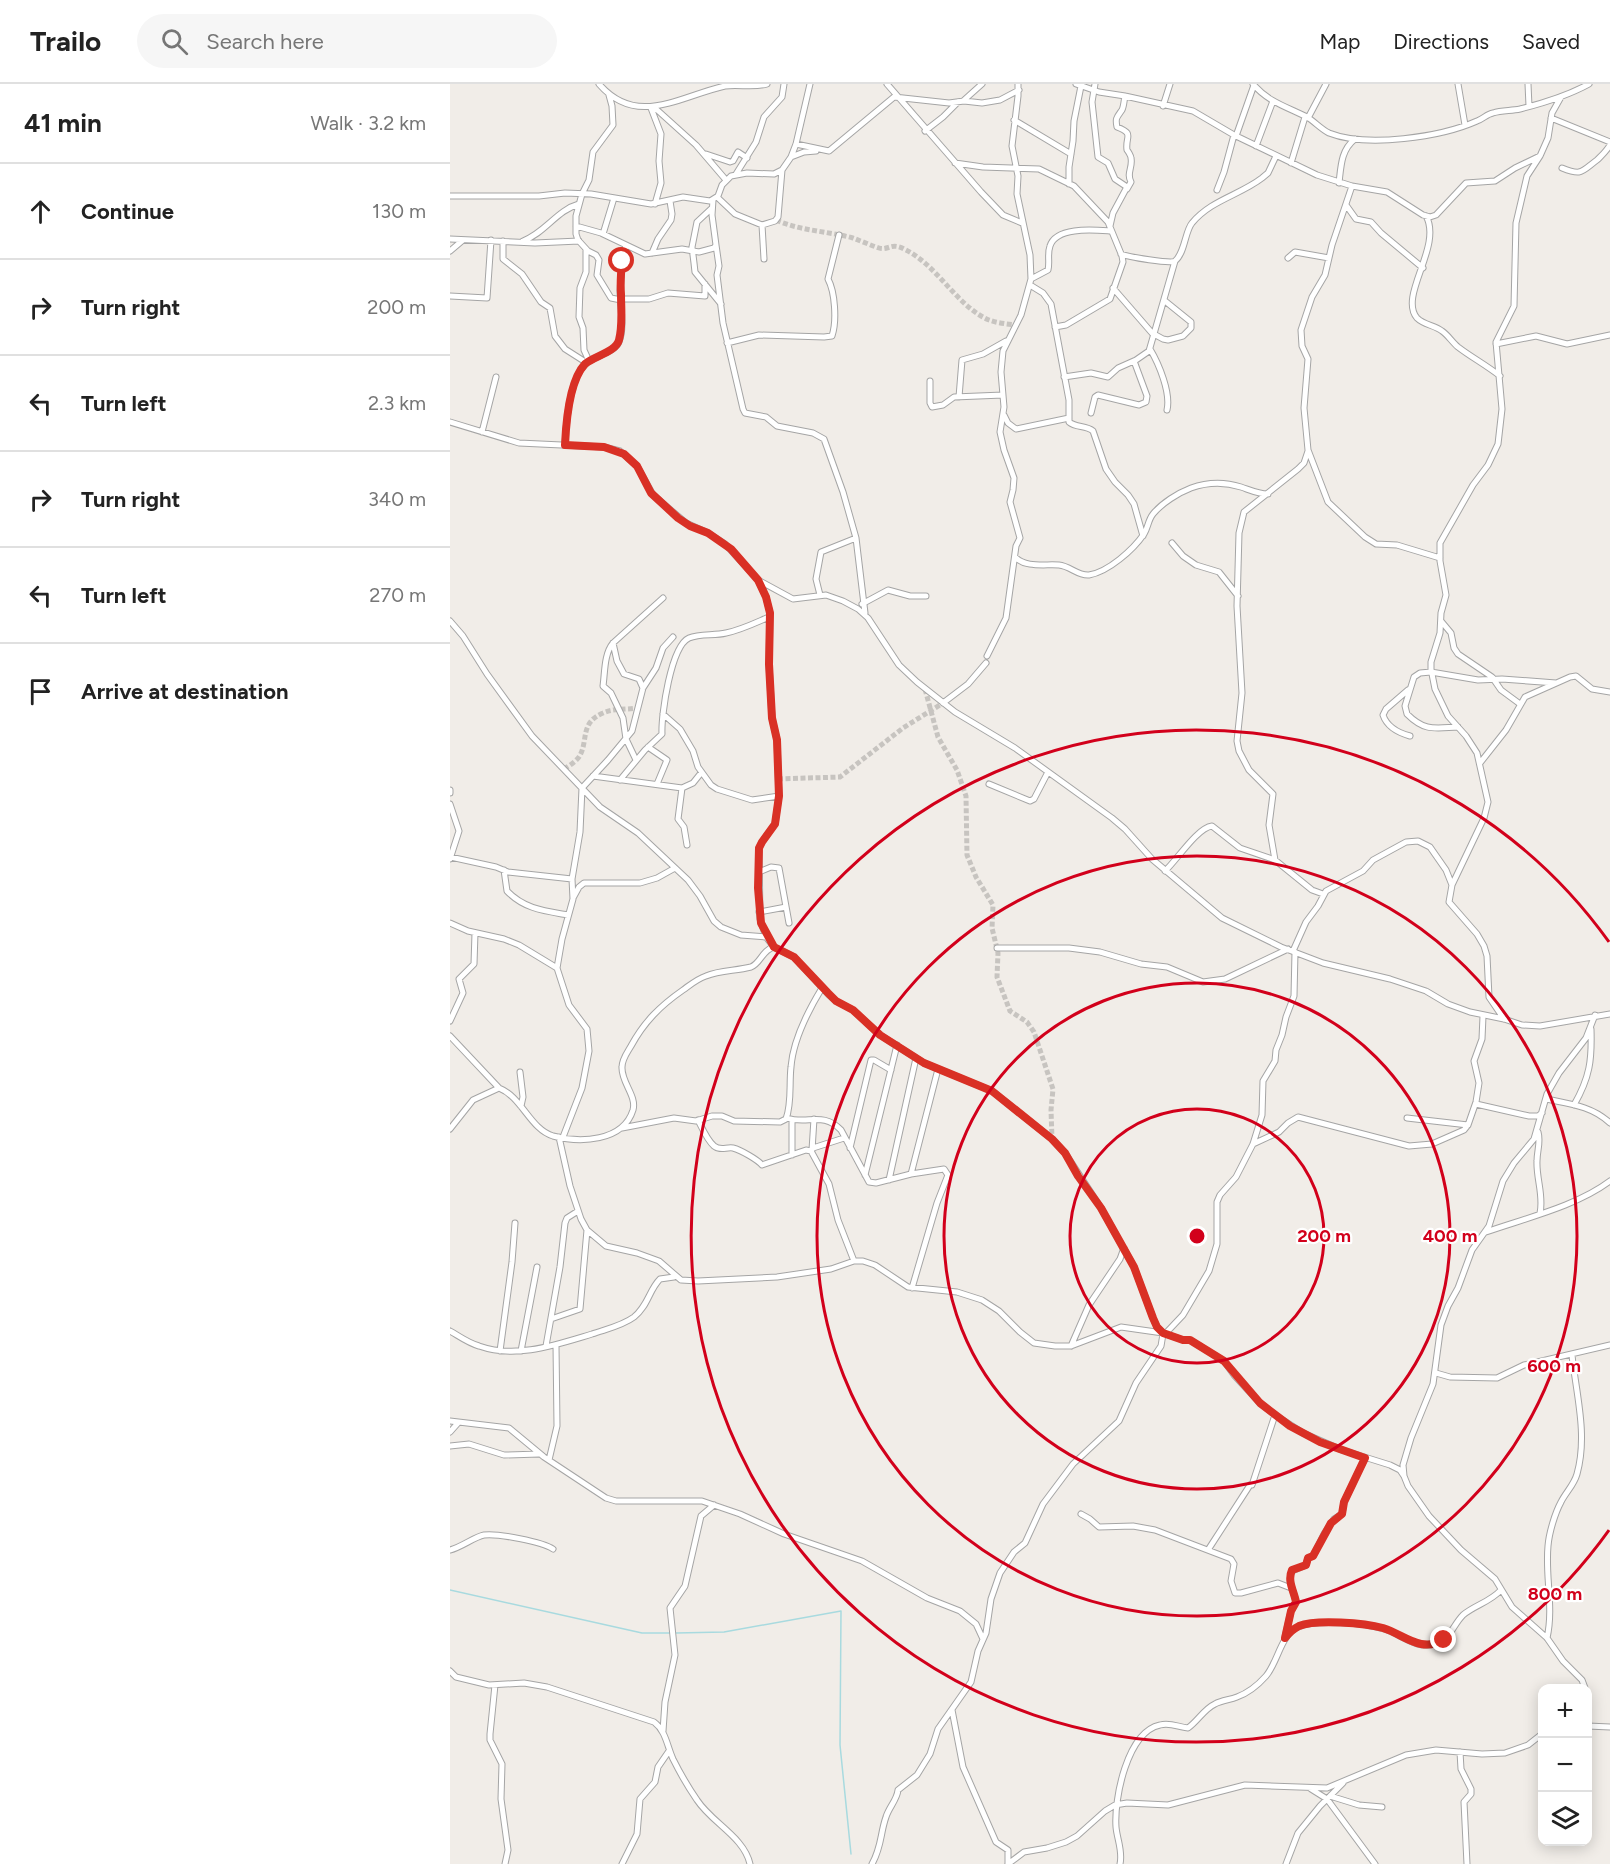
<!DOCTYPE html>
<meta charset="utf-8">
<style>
body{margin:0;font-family:Figtree,sans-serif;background:#f6f6f6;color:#222}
.controls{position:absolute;right:18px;bottom:18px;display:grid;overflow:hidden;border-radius:12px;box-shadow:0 3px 15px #0003}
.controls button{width:54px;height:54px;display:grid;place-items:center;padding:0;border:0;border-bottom:2px solid #e0e0e0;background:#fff;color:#222;font:30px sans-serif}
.stop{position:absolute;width:18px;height:18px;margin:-14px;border:4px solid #d93025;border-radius:50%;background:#fff}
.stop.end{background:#d93025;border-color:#fff;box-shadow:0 2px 6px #0008}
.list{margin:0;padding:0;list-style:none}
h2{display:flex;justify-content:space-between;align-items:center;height:78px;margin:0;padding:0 24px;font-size:26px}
h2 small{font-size:20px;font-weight:400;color:#767676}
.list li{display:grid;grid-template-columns:39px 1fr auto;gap:18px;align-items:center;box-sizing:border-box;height:96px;padding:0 24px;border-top:2px solid #e0e0e0}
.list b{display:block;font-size:22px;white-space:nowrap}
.list em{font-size:20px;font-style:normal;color:#767676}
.icon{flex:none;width:33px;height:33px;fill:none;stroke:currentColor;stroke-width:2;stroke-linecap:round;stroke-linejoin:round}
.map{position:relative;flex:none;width:1160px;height:1780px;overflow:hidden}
header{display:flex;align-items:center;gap:36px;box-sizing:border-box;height:84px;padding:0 30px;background:#fff;border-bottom:2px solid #e0e0e0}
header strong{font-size:28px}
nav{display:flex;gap:33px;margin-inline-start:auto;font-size:21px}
.search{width:420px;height:54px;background:#f6f6f6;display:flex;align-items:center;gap:15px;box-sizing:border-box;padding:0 21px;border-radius:33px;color:#767676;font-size:22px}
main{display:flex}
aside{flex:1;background:#fff}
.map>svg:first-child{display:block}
</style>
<header>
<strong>Trailo</strong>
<div class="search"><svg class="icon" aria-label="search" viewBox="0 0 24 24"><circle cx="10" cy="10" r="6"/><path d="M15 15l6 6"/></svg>Search here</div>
<nav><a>Map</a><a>Directions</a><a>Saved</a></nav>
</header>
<main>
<aside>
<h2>41 min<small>Walk · 3.2 km</small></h2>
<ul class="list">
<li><svg class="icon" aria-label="ahead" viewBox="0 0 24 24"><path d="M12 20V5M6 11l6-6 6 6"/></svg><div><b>Continue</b></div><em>130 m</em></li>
<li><svg class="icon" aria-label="right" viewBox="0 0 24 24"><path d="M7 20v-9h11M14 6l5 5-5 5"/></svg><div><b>Turn right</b></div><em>200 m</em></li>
<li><svg class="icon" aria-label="left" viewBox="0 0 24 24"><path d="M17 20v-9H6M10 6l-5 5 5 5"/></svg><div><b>Turn left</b></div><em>2.3 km</em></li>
<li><svg class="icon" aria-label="right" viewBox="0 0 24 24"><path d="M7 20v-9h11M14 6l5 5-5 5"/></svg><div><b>Turn right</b></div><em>340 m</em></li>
<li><svg class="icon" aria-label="left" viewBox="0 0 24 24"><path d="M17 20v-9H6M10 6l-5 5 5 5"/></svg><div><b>Turn left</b></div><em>270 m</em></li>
<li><svg class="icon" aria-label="arrive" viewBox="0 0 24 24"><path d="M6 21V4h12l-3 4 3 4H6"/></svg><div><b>Arrive at destination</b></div></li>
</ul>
</aside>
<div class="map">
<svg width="1160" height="1780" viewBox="0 0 1160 1780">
<rect width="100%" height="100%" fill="#f1ede8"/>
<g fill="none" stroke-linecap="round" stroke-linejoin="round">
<path stroke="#a8dadf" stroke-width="1.5" d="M0 1506 192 1549H221
M226 1549 274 1548 391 1527 390 1661 401 1770"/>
<path stroke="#c7c4c0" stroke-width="5" stroke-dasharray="5 2.5" stroke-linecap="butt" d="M326 136C351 147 377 147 403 154 411 157 420 161 429 164 438 167 441 158 454 165 488 181 506 222 539 236 547 239 557 240 566 241
M475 605 488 653 507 686 516 712 517 771 526 793 543 821 542 844 548 869 547 893 560 927 577 938 584 948 603 1005 601 1026 602 1055
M114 685C119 682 125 678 129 673 139 657 129 639 153 629 164 624 175 626 187 624
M328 695 390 693 453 644 493 619"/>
<g stroke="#a5a5a5" stroke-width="7">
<path id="minor" d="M149 0C187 44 230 12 275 2 289 0 303 4 317 0
M437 0 531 108 553 131 572 139
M626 0 649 8 675 12 743 27 784 51 867 91 902 102 937 108 973 131 980 133 986 131 1016 99 1045 97 1065 84 1090 72 1098 54 1102 29 1111 13
M645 0 642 18 648 73 658 79 665 95 677 103 663 129 660 142
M803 0C818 18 837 23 857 33 865 38 871 45 879 49 917 64 991 53 1027 37 1033 35 1037 30 1043 29 1052 26 1061 27 1070 25 1094 19 1117 12 1139 0
M1008 0 1015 41
M1078 0 1079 22
M159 11 162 22 163 41 143 68 139 96 132 110 126 132V150L128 156 138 167 146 171 149 176 147 191 161 214 171 216
M675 12C674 16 674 22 672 26 667 33 665 34 667 43 685 50 675 52 677 66 678 67 681 72 681 74 683 84 676 89 681 98L677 105
M513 17 532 0
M713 22 720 0
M201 24 211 50 209 77 211 99 205 120
M205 24 246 61 276 96
M858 34 876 0
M1101 34 1160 58
M564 36 621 70
M475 47 493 33 508 18
M786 52 804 1
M346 60 379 67 444 13 499 19 514 17 532 19 550 16 569 6
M806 62 823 17
M256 70 280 78 283 77 288 68 297 74
M341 73 354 68 366 67
M505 79 533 83 589 85 624 102 658 138 672 172 673 178 660 215 616 241 605 243
M841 79 855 33
M1112 84C1132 92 1131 88 1147 76 1152 71 1156 68 1160 61
M286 90 306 58 314 33 332 13 334 0
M889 99C891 82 891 66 905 55
M619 100V83L623 57 624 37 631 2
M902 102 882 161 875 191 862 213 851 246 852 262 858 275 854 324 858 366 878 418 915 453 926 460 947 461 990 474
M767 106 774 88 784 51
M0 112H89L115 109 141 110 201 120 233 113 260 117 268 112 272 101 281 92 297 89 324 90 332 86 341 73 346 60 360 0
M267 113 285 130 312 141 314 175
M896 121 906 135 921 138 931 149 973 184
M262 124 247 138 242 163 244 179 245 188 271 220
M976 132C993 162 948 212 967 234 974 241 984 241 992 247 998 251 1002 258 1008 263 1021 273 1036 281 1050 292
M312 141 325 137 328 133 332 86
M126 142 151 149 195 170 232 165 249 168 264 164 266 161 262 131 263 116
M153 150 164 114
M0 155 85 159 129 157
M53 157V175L72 190 91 218 100 224 105 252 115 265 137 279
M73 157C95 149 107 126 129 120
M266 161 269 182 267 191 273 239 293 325 295 329 316 333 327 342 363 349 374 355 393 408 406 454 415 529
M136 165V188L130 204 129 233 133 244 134 266 139 277
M0 167 13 156
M202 169 208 155 221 136 222 130 220 117
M671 170C678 173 721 180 725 177 735 169 735 147 742 139 761 116 790 111 812 94L818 89 826 72
M838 174 845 168 879 174
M581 195 598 186C600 178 597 170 600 162 606 142 645 146 661 147
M580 201 593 209 601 220 619 316V338C626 344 636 341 643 347L656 385 665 398 678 411 684 420 693 452
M663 204 702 249 713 255 718 256 733 252 741 244V238L715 217
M0 212 37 214 41 156
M171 215H199L218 209 255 212V200
M277 259 309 251 374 253 382 252C387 237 385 208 378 195L389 151
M1046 260 1086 252 1117 260 1160 251
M700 265C709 280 721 309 717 326
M614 293 641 289 658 293 668 284 686 276 699 267 725 177
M480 297V319L482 323 493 321 504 313 553 311
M509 313 512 276 533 270 556 257
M641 329 645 313 648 311 689 321 696 318 697 312 684 277
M554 331 558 339 566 345 619 334
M0 338 69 359 154 363 170 367 187 382 203 411 236 439 258 449 275 460 308 496 343 515 376 511 393 517 408 525 418 534 449 581 467 598 505 628 565 664 662 734 675 745 702 775 772 834 831 863 873 879 940 895 976 907 998 920 1020 928 1054 935 1072 941 1090 942 1160 930
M32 348 46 293
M115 361C116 339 119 292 138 278 146 272 165 268 169 258 175 243 170 222 170 207 171 192 172 176 176 161
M722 459 733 472 746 481 769 488 788 512
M565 473C576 484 594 480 609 481 620 482 628 492 639 491 658 488 683 466 694 450 698 444 698 436 703 430 712 419 728 409 741 404 758 398 775 398 791 403 800 406 808 410 818 410
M308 496 316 513 320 529 319 580 322 634 327 656 329 712 325 740 312 758 309 764 310 835 316 853 324 863
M370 511 366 495 371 468 406 454
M412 520 438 506 460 512H476
M0 537 13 552 37 590 82 652 150 723 188 749 238 796 250 812 264 837 271 843 291 851 316 853
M991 537 1001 549 1004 564 1008 570 1042 593 1051 606 1070 620
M163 559 167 577 174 590 189 595 193 604
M537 572 556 534 566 462 570 454 560 418 563 406 564 394 554 366 550 348 554 323 551 288 553 267 571 231 581 195 580 171 567 110 568 92 562 62 568 12V0
M958 606 936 625 933 631C937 643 949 649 960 652
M493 619 518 600 536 579
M213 630 230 645 243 667 248 683 261 701 267 705 302 716 329 712
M1008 643C985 644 975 648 957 630L955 622 964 593 970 589 981 588 1028 596 1052 595 1106 599
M198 663 217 676 207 700
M186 676 176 655 173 634 161 609 153 602C155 588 154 570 163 559L213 514
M1030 679 1056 646 1075 613 1120 593 1126 592 1142 605 1160 608
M143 692 232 704 243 699 251 689
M170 696 195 666 212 650C211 631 221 562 239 554 250 549 264 552 276 549 291 546 305 539 319 533
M539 700 580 717 584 715 598 688
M232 704 228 735 234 743 237 761
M0 706V709
M0 720 9 747 0 775
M0 773 46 783 58 788 122 795
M825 776 819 741 823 710 799 686 789 667 787 657 792 609 787 522 789 449 794 428 848 385 854 379 858 367
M54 786 57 807C74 825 95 827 118 831
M715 787C727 776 747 744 762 742L790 764 825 776 862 806 873 810
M309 788 321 783 329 784 339 839
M123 814 129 803 134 799H190L207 794 225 784
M309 828 336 823
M0 839 18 847 54 855 69 861 107 884
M547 864H619L650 868 691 880 717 883 753 898 775 895 838 865
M843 867 856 838 868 822 876 807 913 787 923 776 956 758 968 757 980 763 996 786 1002 801
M1054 935 1039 913 1037 872 1034 862 1027 850 999 818 1002 801 1034 734 1038 718 1027 669 1016 652 998 632 985 605 981 585V578L990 549 991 529 996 511 990 477V459L1023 401 1038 381 1048 360 1052 325 1046 258 1064 222 1066 139 1077 92 1090 72
M0 937 13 909 9 895 24 880 25 849
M0 952 49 1004
M70 988 73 1013 71 1022
M1096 1015C1120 1020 1142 1022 1160 1039
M1026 1020 1079 1032H1088L1092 1029
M1124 1021C1140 993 1142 976 1141 945
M337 1034C357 1041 373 1027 391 1046L419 1098 426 1099 461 1090 488 985
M957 1034 1018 1041
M248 1036C252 1044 257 1056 264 1062 270 1067 276 1063 283 1064 291 1066 308 1076 312 1081L356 1066 361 1067 379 1100 388 1136 404 1177
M342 1036V1071
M172 1044 224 1034 246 1037 262 1032H272L284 1037 330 1038 336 1035C342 1019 339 1000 341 983 343 956 358 927 372 904
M0 1045 23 1016 49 1004C72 1013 80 1045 103 1052 130 1059 173 1058 183 1026 187 1012 171 998 172 983 172 975 177 969 181 962 194 938 210 922 233 906 240 901 247 895 256 892 270 886 286 887 301 883 311 879 312 866 324 863L344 873 378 910 386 917 403 926 430 951 474 979 542 1007 602 1055 615 1069 651 1124 684 1183 703 1234 707 1243 713 1249 733 1256H740L774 1277 784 1291 810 1319 825 1331 853 1349 892 1366 940 1381 950 1386 954 1392
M1088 1048C1091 1058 1087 1066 1087 1077 1086 1094 1094 1112 1090 1129
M109 1053 120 1102 131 1135 137 1146 156 1162 187 1169 209 1177 231 1196 248 1197 327 1193 381 1185 404 1177H413L425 1181 458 1203 507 1208 532 1216 549 1227 570 1248 584 1259 605 1262H621L671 1243 713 1249
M113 1053 132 1004 139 967 137 945 119 921 107 884 112 855 123 815 122 795 130 748 132 704 158 676 182 647 193 604 206 584 213 564 223 553
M803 1060 829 1048 838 1039 848 1033 959 1062 982 1060 1014 1046 1018 1041 1026 1018 1029 999 1024 977 1032 955 1033 932
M363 1064 394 1054
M400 1064 421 976H424L441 986
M362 1066 364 1035
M461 1090 494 1085 498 1091 487 1119 462 1204
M415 1091 447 961
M439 1096 466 974
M1036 1148C1076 1134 1127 1122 1160 1097
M101 1235 130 1225 137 1146
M0 1247C9 1252 18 1259 29 1262 66 1275 105 1261 142 1250 156 1245 172 1242 184 1233 198 1222 199 1206 210 1195L224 1193
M715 1250 733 1231 759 1187 767 1160V1118L770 1111 786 1093 803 1060 812 1031 813 997 825 977 826 966 832 951 836 933 844 912 845 868
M96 1262 110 1183 115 1139 117 1134 128 1127
M621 1262 639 1221 670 1175 674 1164
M50 1267 62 1178 65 1139
M71 1267 87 1183
M986 1289 1000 1293 1047 1294 1074 1281 1160 1261
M0 1337 59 1344 94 1373 156 1414 166 1417H252L290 1430 334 1450 412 1477 477 1514 510 1527 526 1540 533 1555
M0 1348 8 1339
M0 1362 19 1360 54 1371 89 1370
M99 1376 107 1342 106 1261
M802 1401 825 1331
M631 1430 640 1435 649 1443 683 1442 705 1446 781 1475 784 1480 781 1497 785 1509H791L828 1499 841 1504
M0 1466C12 1463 24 1453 34 1451 47 1449 93 1458 103 1465
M758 1466 800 1401
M835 1553 841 1527 846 1518C844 1507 837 1497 842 1487L856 1481 858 1474 863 1472 874 1450 884 1435 892 1430 894 1418 915 1374
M1097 1554C1104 1523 1095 1493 1098 1462 1099 1449 1105 1429 1111 1418 1116 1408 1124 1401 1127 1390 1138 1351 1126 1309 1122 1271
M0 1587 6 1593 39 1601 74 1599 97 1603 204 1638C216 1647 217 1662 223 1675 230 1689 238 1703 247 1716 262 1739 294 1753 300 1780
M45 1601 40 1650V1656L52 1680 51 1715 58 1766 55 1780
M1135 1604 1132 1596 1113 1577 1097 1554 1062 1523 1045 1495 1011 1466 979 1432 958 1402 954 1392 953 1381 961 1354 983 1300 991 1241 998 1222 1008 1204 1022 1166 1039 1142 1053 1097 1064 1079 1084 1055 1097 1010 1109 989 1136 954 1145 931
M502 1626 513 1683 546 1758 558 1766V1780
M1138 1632 1139 1642
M1138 1642 1160 1643
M213 1647 215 1618 225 1571 220 1524 235 1502 251 1432 264 1421
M1010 1668 1011 1685 1021 1705V1710L1014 1718 1017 1780
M861 1705 877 1715 925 1780
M880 1712 909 1721 932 1723
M172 1780 187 1750 190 1715 205 1698 208 1683 219 1667
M422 1780C432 1762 430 1750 436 1733 439 1723 447 1716 448 1706L467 1691 480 1670 488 1645 521 1598 528 1567 536 1549 541 1515 550 1489 564 1468 575 1459 593 1420 623 1380 669 1337 686 1299 711 1262 713 1250
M558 1780 574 1768 597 1764 616 1758 627 1752 655 1727 665 1721 677 1719 718 1721 795 1701 877 1704 956 1671 986 1666 1032 1670 1055 1669 1078 1661 1092 1650
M670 1780C673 1767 667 1755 666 1743 664 1715 677 1648 710 1641 720 1638 728 1643 738 1644 748 1637 754 1625 765 1620 772 1616 780 1616 787 1613 798 1609 808 1601 816 1592 828 1578 831 1550 848 1543 866 1535 915 1539 934 1545 951 1550 966 1566 985 1560 1000 1556 1003 1541 1013 1531 1025 1521 1040 1518 1051 1506
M836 1780 848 1749 870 1722 893 1699"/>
</g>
<use href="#minor" stroke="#fff" stroke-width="5"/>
</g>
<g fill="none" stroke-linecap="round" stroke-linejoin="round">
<path stroke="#d93025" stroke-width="8" d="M172 177C171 188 170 199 171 210 171 226 173 241 169 256 166 268 144 272 135 280 119 297 116 339 115 361L154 363 174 370 187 382 201 409 228 434 240 442 258 449 281 465 308 496 316 513 320 529 319 580 322 634 327 656 329 712 325 740 312 758 309 764 308 804 311 839 324 863 344 873 378 909 386 917 403 926 430 951 474 979 542 1007 602 1055 615 1069 628 1092 651 1124 684 1183 703 1234 707 1243 713 1249 733 1256H740L774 1277 810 1319 840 1342 870 1358 915 1374 894 1418 892 1430 881 1439 863 1472 858 1474 856 1481 842 1486C837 1497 844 1507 846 1518L841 1527 835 1554C839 1549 843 1545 849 1542 866 1535 915 1539 933 1544 955 1551 970 1569 994 1556"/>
</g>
<g fill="none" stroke="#d2001b" stroke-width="3">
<circle cx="747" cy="1152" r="127"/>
<circle cx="747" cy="1152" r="253"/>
<circle cx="747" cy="1152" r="380"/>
<path d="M1159 1446A506 506 0 1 1 1159 858"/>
</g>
<circle cx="747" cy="1152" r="9" fill="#d2001b" stroke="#fff" stroke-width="3"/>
<g font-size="18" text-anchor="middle" font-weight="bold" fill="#d2001b" stroke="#fff" stroke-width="4.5" stroke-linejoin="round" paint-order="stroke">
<text x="874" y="1158">200 m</text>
<text x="1000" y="1158">400 m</text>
<text x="1104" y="1288">600 m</text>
<text x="1105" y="1516">800 m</text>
</g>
</svg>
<div class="controls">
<button>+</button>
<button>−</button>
<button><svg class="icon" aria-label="layers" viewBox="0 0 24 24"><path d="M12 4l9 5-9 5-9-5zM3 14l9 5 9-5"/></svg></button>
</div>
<div class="stop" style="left:172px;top:177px"></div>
<div class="stop end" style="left:994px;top:1556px"></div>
</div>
</main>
